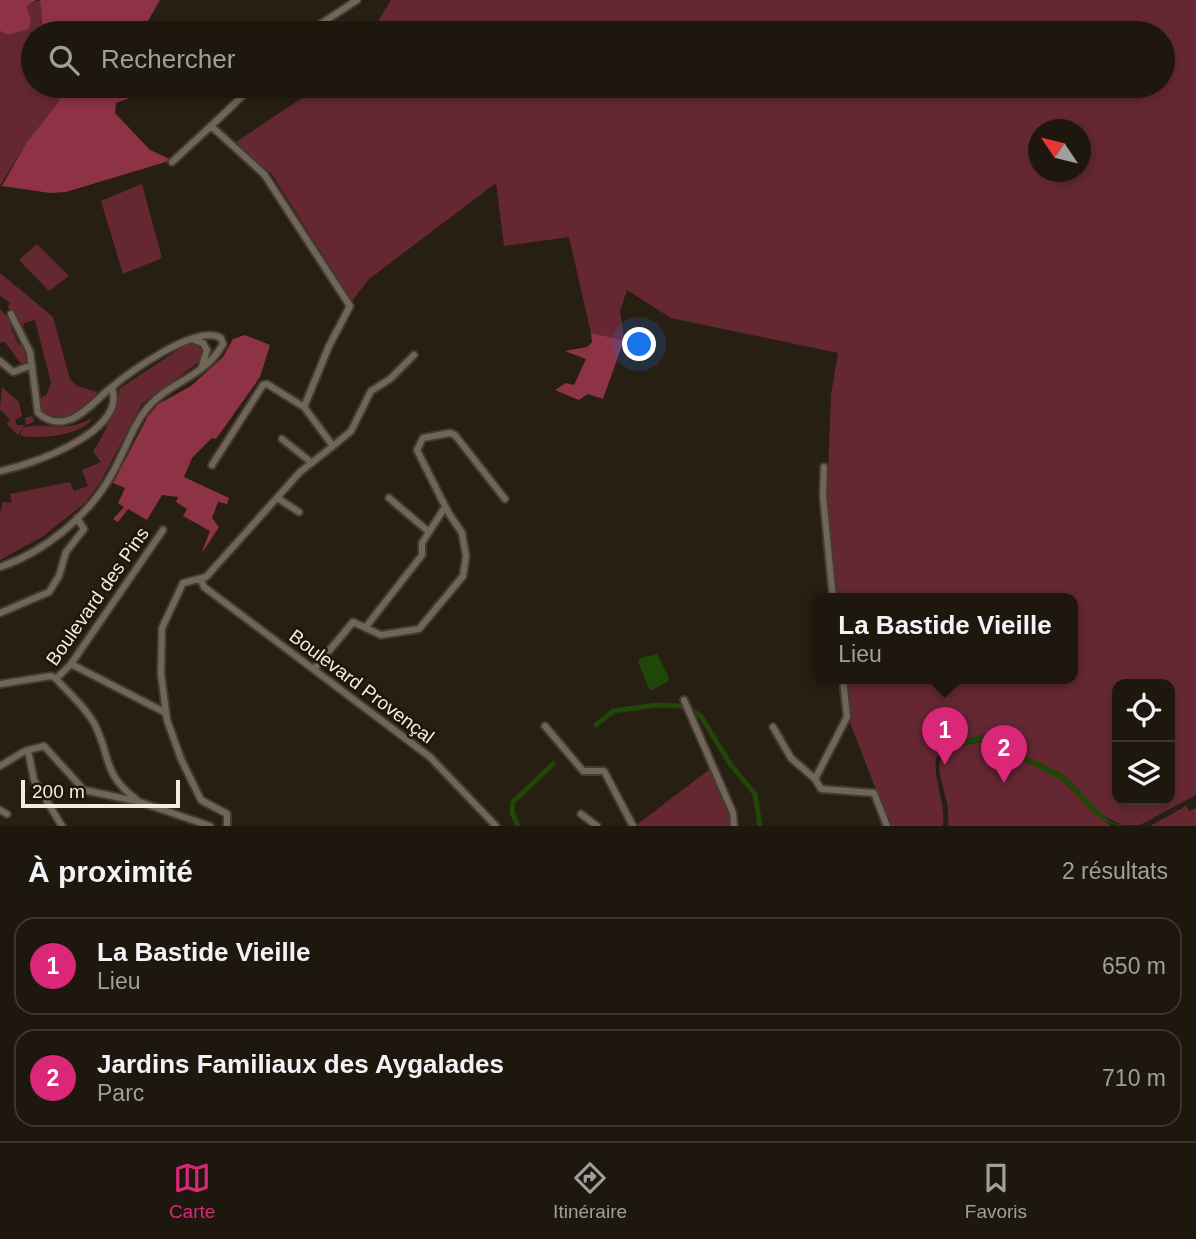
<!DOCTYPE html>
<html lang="fr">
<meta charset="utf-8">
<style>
body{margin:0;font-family:Helvetica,sans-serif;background:#2b241c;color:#f1f3f6}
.controls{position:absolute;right:21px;bottom:21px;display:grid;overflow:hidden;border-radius:14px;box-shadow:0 4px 10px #0003}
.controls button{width:63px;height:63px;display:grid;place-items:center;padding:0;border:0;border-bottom:2px solid #3c362e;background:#1e170e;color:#f1f3f6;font:35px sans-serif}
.compass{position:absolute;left:1028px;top:119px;width:63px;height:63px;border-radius:50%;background:#1e170e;box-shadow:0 4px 10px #0003;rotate:305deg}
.scale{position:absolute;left:21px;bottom:18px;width:159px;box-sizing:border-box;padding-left:7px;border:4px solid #f3ece4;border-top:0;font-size:19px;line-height:24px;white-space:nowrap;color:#f3ece4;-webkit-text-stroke:5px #1e160a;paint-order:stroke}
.you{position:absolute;left:640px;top:345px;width:24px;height:24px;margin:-18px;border:5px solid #fff;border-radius:50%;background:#1a73e8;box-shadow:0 0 0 10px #1a73e833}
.badge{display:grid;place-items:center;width:46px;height:46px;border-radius:50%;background:#db2777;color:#fff;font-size:23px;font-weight:700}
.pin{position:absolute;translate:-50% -58px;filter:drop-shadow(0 2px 4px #0008)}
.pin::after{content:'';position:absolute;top:37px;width:24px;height:21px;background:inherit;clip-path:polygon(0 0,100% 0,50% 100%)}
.popup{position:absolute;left:812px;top:593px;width:266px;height:91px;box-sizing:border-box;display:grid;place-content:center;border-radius:14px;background:#1e170e;filter:drop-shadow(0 2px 5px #0005);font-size:23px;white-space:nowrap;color:#a19f9e}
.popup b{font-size:26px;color:#f1f3f6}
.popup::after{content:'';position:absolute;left:50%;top:100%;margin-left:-14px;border:14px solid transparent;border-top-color:#1e170e}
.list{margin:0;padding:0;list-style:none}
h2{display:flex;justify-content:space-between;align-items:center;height:91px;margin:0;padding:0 28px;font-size:30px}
h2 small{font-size:23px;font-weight:400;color:#a19f9e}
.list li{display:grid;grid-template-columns:46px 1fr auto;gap:21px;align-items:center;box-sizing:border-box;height:98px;margin:0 14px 14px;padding:0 14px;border:2px solid #3c362e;border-radius:21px}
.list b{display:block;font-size:26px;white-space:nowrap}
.list p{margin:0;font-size:23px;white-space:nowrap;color:#a19f9e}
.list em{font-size:23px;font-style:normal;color:#a19f9e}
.icon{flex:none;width:38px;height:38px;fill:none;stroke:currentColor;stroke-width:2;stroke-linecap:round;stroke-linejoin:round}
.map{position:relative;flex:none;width:1196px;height:826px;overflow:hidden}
.search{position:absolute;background:#1e170e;box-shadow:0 4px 10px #0003;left:21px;right:21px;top:21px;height:77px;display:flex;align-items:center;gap:18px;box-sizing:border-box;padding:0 24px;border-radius:38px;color:#a19f9e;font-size:26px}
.sheet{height:315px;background:#1e170e}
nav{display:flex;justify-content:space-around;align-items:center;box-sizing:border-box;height:98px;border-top:2px solid #3c362e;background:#1e170e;font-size:19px;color:#a19f9e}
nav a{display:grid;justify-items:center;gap:4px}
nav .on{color:#db2777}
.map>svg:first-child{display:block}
</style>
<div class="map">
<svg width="1196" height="826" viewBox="0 0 1196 826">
<rect width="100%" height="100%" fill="#281f13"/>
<path fill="#652833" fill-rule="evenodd" d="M40 0 43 32H30L28 59 33 55V86H64L57 104 26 143 0 186V31L8 35 24 29 25 6Z
M391 0H1196V795L1140 825H1123L1102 815 1064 775 983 735 954 742 936 758C933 782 946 802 943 826H890L849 720 846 679H1073V599H836L827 499 831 395 838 353 671 318 627 290 620 311 624 340 591 333 569 237 504 246 496 183 369 279 352 301 271 173 233 144 320 86H1163V33H371ZM1038 130H1080V172H1038ZM1117 684H1170V800H1117Z
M142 184 162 258 123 274 101 201Z
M37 244 69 276 49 291 19 260Z
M0 273 53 317 70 379 77 386 97 392C91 413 56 425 40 409L39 399 47 394 51 383 35 320 24 323 22 329 8 307 10 303 0 295Z
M0 309 14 325 11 328 19 345 23 344 27 363 21 364 5 342 0 343Z
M195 343 203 351 200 361 142 404 100 483 85 503 42 537 0 560V513L3 502 12 503 10 494 70 482 74 491 88 486 82 470 101 462 93 451C101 442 121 398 119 389L185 345Z
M2 387 19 402 22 416 15 420 17 425H26L25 418 32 416 35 421 24 426 18 435 7 424 10 420 0 409Z
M92 418C85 436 32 440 20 435L23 428C49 420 62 435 92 418Z
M984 742 1058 777 1111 826H948C953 780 908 750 984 742Z
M710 769 730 815 729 826H635Z
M1186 806 1189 811 1196 808V826H1150Z"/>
<path fill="#8d3345" d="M0 0H37L26 6 31 21 28 29 8 35 0 31Z
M40 0H160L141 33H36L43 31Z
M64 86H139L141 94 116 103 115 113 150 150 172 160 66 192 50 193 2 186 26 143 57 104Z
M591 333 624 340 603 399 588 394 579 400 555 390 566 383 574 385 586 359 565 351 587 347 592 342Z
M245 335 270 345 260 377 216 439 212 438 192 458 184 477 229 498 227 504 218 502 212 518 219 527 204 550 202 552 210 531 183 516 187 509 176 502 178 497 162 495 147 520 128 509 118 522 113 519 124 507 118 503 125 488 113 483 148 416 158 404 191 386 223 357 233 339Z"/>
<path fill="#204608" d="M657 654 669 678 667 682 650 691 638 662 640 658Z
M983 735 1064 775 1103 815 1111 822 1126 826C1096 826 1087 802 1066 784 1060 778 990 743 983 742 975 741 965 746 957 748L954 742Z"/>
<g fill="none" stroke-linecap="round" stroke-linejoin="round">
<path stroke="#204608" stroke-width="5" d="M596 725 613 711 657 705 681 706 700 715 731 765 755 794 760 826
M518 826 512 812 513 802 553 764"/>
<g stroke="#433b33" stroke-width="10">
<path id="street" d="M307 33 357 0
M172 162 211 126
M191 339 203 343 207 350 202 366
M0 361 13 372 32 365
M282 439 312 463
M333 446 351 431 371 391 390 379 414 355
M212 465 263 385 267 384 304 407
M824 467 823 496 833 599
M0 471C31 465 127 432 112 388
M389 498 429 532
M279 499 299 512
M0 567C45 552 91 514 113 472 125 451 133 424 149 406 171 381 205 377 223 344L221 338C196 323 127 374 107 391 88 408 65 436 38 413L30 352 11 314
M201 580 204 587 430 757 496 826
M0 613 49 592 59 576 66 552 84 529 77 518
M365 628 422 555V543L445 507
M71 664 166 713
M314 669 353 622 381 635 419 629 463 576 466 556 462 533 448 512 417 450 423 438 450 433 455 435 505 499
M56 679 71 664 163 530
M56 679C70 694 87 709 96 727 111 759 103 774 136 799
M843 679 847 717 815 779 821 789 874 793 887 826
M0 684 51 676 56 679
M684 700 733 813 734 826
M545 726 583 771H604L633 826
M773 727 791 758 815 779
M28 750 34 780 62 826
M0 766 25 751 44 746 84 790 140 802 210 826
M0 810 7 814
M581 814 597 826
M227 826V814L201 800 181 759 167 720 161 674 162 628 183 583 206 577 300 472 333 446 304 407 329 346 350 306 264 174 211 126 253 86"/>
</g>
<use href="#street" stroke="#706557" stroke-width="6"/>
</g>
<g text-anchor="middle" stroke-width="5" stroke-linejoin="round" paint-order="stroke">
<g font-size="19" fill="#f3ece4" stroke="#1e160a">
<text transform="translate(97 596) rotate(-55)" y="7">Boulevard des Pins</text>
<text transform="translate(362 686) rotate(37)" y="7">Boulevard Provençal</text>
</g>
</g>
</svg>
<div class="controls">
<button><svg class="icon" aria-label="locate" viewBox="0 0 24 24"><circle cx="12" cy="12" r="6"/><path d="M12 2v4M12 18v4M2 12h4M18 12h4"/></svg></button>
<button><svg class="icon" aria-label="layers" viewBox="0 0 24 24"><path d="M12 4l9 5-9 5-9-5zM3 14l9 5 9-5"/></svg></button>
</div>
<svg class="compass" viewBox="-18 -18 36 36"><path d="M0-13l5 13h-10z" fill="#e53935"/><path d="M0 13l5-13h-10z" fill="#a19f9e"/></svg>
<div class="scale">200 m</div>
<div class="you"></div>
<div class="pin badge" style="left:945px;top:765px">1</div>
<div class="popup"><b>La Bastide Vieille</b>Lieu</div>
<div class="pin badge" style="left:1004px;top:783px">2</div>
<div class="search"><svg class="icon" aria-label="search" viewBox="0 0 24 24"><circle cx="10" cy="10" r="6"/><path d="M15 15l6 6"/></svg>Rechercher</div>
</div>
<section class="sheet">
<h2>À proximité<small>2 résultats</small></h2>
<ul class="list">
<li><span class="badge">1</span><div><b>La Bastide Vieille</b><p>Lieu</p></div><em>650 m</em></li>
<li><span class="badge">2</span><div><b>Jardins Familiaux des Aygalades</b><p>Parc</p></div><em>710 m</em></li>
</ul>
</section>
<nav>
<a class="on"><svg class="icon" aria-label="map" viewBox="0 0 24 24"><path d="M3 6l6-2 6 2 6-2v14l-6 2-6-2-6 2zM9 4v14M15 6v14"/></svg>Carte</a>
<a><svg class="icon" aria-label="directions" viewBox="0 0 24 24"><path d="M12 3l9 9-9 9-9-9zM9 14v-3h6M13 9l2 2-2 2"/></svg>Itinéraire</a>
<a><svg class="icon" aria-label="saved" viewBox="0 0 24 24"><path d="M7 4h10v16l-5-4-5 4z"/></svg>Favoris</a>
</nav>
